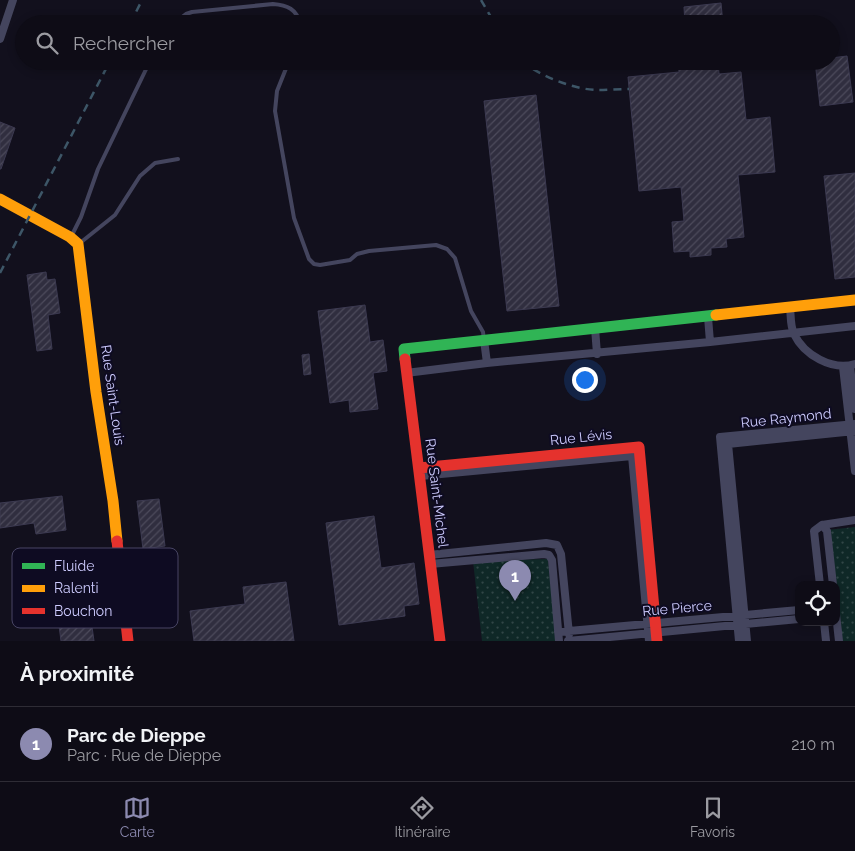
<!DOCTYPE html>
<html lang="fr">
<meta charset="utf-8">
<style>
body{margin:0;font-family:Raleway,sans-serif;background:#17151f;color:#f1f3f6}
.controls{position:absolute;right:15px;bottom:15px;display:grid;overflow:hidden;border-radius:10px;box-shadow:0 2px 8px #0003}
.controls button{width:45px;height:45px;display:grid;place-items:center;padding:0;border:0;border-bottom:1px solid #2e2c35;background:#0e0c16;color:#f1f3f6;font:25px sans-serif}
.you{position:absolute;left:584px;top:379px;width:18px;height:18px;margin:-12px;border:4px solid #fff;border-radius:50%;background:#1a73e8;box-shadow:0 0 0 8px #1a73e833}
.badge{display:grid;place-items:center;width:32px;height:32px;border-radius:50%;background:#8c8ab0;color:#fff;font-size:16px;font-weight:700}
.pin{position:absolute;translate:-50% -41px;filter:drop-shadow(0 1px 2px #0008)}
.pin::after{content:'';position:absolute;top:26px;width:18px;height:15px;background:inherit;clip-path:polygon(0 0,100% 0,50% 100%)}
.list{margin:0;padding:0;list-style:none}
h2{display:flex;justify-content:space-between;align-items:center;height:65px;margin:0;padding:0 20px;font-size:21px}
h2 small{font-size:16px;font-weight:400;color:#9b9ba1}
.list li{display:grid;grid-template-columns:32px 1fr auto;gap:15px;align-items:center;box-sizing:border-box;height:75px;padding:0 20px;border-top:1px solid #2e2c35}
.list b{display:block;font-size:19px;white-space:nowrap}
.list p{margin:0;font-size:16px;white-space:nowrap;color:#9b9ba1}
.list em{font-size:16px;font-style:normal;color:#9b9ba1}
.icon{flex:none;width:28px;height:28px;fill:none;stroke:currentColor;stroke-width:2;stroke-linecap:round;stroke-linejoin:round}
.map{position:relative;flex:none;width:855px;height:641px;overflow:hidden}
.search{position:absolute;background:#0e0c16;box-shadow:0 2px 8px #0003;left:15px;right:15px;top:15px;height:55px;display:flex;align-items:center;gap:12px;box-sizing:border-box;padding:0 18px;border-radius:28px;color:#9b9ba1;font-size:19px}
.sheet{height:140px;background:#0e0c16}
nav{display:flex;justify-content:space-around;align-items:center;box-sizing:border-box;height:70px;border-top:1px solid #2e2c35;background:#0e0c16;font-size:14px;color:#9b9ba1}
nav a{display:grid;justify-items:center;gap:2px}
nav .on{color:#8c8ab0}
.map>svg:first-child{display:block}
</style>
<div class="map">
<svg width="855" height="641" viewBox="0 0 855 641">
<defs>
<pattern id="park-dots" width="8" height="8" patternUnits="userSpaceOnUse" patternTransform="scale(1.25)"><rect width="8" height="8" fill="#0f2827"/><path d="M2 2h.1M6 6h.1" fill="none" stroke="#314647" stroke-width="1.8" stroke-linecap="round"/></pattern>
<pattern id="building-hatch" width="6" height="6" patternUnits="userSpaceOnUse" patternTransform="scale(1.25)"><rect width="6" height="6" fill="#302e3f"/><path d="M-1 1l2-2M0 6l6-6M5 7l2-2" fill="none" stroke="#4d4b5c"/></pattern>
</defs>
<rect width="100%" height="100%" fill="#12101d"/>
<path fill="url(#park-dots)" d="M855 527V641H838L836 620V585L827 530Z
M548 559 557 641H482L473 561Z"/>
<path fill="url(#building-hatch)" stroke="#3c3a51" d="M721 3 723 24H685L684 7Z
M847 56 853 102 820 106 815 61H831V58Z
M678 61H718L719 74 741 72 746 120 770 117 775 172 738 175 744 237 726 239 727 247 711 248V255L690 257V251L674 252 672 222 684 221 681 187 639 191 628 77 679 72Z
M536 95 559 306 507 311 484 101Z
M0 122 15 128 1 169H0Z
M855 173V277L835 279 824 176Z
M46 272 47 280 55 279 60 313 48 315 52 349 37 351 27 275Z
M365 305 370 342 383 340 387 371 373 373 378 409 350 412 349 400 330 403 318 311Z
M309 354 311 374 304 375 302 355Z
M62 496 66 530 36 534 34 523 0 528V503Z
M159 499 165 546 143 549 137 501Z
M374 516 381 568 414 563 419 604 404 606 405 616 339 625 326 523Z
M85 576 94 641H61L53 580Z
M286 582 294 641H194L190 611 245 604 243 587Z"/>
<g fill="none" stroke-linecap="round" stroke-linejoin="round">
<path stroke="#44455e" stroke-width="4" d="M173 24 186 14 192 12 273 4C287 5 297 9 300 24
M289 61 277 91 275 111 294 218 309 259 314 264 320 265 350 260 357 254 369 251 436 245 447 249 455 258 471 311 483 332 484 340
M72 235 81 217 98 169 150 61
M80 243 115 215 140 176 155 163 178 159"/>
<path stroke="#44455e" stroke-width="8" d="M0 39 13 0
M790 307C791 315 790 326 794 334 804 355 832 371 855 364
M708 317 710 342
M595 328 597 354
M484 340 487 363
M850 366 855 409
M843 367 855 471
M406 373 487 363 710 342 855 326
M720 437 739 641
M720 437 855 424
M726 442 728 444 855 431
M728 444 747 641
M420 476 632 456 649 641
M822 525 827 531 833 585
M429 555 546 543 557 545 561 554 569 634
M430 564 544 554 549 555 552 560 559 641
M820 585 814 531 822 525 855 520
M836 614 839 641
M824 622 826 641
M558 632 799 610
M568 641 799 619"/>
<path stroke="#30b455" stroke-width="11" d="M405 359 404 349 716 315"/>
<path stroke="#ff9f0a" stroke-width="11" d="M0 199 70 237 78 244 96 392 113 501 117 541
M716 315 855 300"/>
<path stroke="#e5322d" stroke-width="11" d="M405 359 440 641
M419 468 639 447 657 641
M117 541 128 641"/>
<path stroke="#3d5667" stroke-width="2.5" stroke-dasharray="8 6" stroke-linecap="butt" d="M481 0 495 24
M130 24 142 0
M522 61C539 76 575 90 598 90 608 90 619 89 629 89
M0 273 110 61"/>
</g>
<g text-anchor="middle" stroke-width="4" stroke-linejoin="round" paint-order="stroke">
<g font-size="14" fill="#ceccff" stroke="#0e0b22">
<text transform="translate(113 395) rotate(82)" y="5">Rue Saint-Louis</text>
<text transform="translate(786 418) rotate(-6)" y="5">Rue Raymond</text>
<text transform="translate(581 437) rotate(-6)" y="5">Rue Lévis</text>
<text transform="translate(437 493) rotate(83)" y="5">Rue Saint-Michel</text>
<text transform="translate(677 608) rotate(-5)" y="5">Rue Pierce</text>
</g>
</g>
<rect x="12" y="548" width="166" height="80" rx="8" fill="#0e0b22" stroke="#484564" stroke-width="1"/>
<rect x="22" y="563" width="23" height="6" fill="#30b455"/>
<rect x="22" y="585" width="23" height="7" fill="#ff9f0a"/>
<rect x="22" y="608" width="23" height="6" fill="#e5322d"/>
<g font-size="14" fill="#ceccff">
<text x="54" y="571">Fluide</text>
<text x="54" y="593">Ralenti</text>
<text x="54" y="616">Bouchon</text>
</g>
</svg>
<div class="controls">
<button><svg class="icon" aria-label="locate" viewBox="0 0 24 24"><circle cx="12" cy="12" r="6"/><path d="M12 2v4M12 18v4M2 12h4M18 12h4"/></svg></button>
</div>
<div class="you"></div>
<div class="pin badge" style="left:515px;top:601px">1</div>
<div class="search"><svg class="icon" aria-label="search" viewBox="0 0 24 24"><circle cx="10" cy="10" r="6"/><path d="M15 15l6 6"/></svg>Rechercher</div>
</div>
<section class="sheet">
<h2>À proximité<small></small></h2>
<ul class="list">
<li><span class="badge">1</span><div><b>Parc de Dieppe</b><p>Parc · Rue de Dieppe</p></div><em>210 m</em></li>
</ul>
</section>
<nav>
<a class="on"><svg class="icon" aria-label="map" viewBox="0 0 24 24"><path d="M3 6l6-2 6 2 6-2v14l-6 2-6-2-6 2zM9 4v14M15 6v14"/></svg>Carte</a>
<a><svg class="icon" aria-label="directions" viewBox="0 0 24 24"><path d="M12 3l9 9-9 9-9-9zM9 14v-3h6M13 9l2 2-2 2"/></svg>Itinéraire</a>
<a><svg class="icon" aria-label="saved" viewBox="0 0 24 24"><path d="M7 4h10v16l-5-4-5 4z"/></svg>Favoris</a>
</nav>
